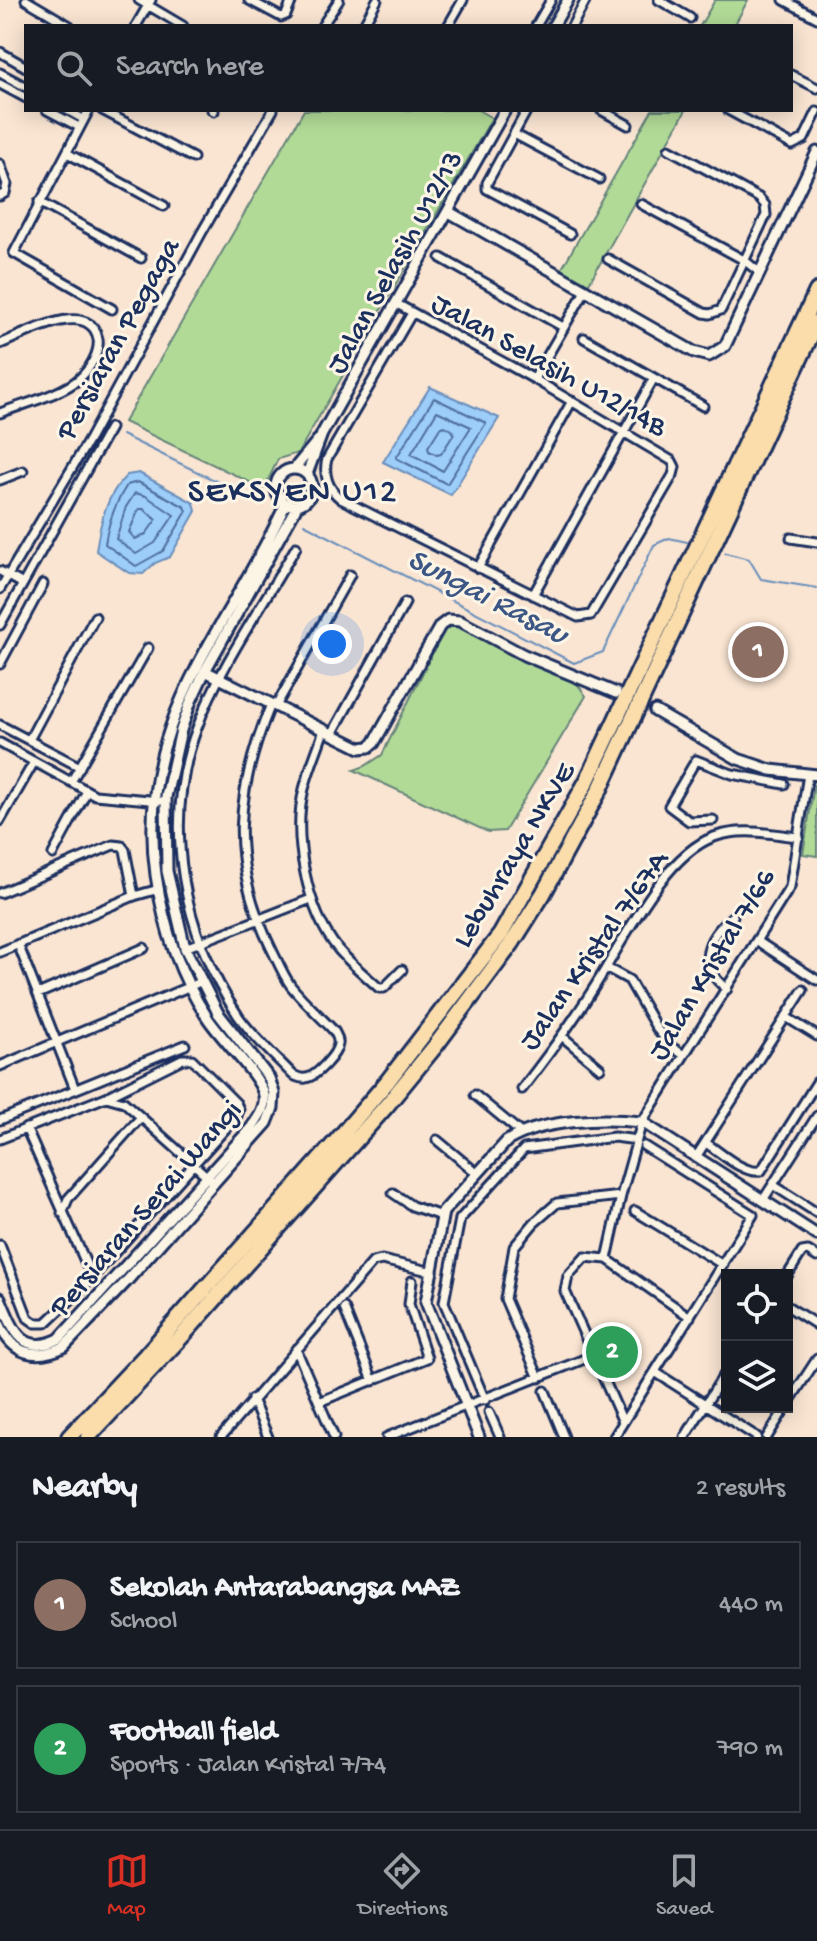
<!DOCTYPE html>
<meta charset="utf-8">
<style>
body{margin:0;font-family:"Gochi Hand",sans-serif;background:#242831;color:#f1f3f6}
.controls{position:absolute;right:24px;bottom:24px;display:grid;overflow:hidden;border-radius:0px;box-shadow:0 4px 20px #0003}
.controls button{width:72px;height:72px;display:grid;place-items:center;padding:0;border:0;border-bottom:2px solid #363941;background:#171b24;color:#f1f3f6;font:40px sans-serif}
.you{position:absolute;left:332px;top:644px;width:28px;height:28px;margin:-20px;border:6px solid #fff;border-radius:50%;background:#1a73e8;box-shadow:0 0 0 12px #1a73e833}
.badge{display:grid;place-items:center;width:52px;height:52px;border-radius:50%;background:#d93025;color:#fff;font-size:26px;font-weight:700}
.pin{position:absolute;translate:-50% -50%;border:4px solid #fff;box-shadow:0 2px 8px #0006}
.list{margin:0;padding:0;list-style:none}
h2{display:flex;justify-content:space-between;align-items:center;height:104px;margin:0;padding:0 32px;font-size:34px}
h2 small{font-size:26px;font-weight:400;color:#9ea1a6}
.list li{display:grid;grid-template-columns:52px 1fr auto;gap:24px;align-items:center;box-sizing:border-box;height:128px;margin:0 16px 16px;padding:0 16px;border:2px solid #363941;border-radius:0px}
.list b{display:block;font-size:30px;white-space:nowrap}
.list p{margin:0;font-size:26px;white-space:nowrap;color:#9ea1a6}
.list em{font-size:26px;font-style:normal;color:#9ea1a6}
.icon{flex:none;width:44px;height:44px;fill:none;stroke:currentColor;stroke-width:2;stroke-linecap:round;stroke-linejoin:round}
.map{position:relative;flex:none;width:817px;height:1437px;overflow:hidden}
.search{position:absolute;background:#171b24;box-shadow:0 4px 20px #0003;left:24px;right:24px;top:24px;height:88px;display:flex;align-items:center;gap:20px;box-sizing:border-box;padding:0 28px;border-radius:0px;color:#9ea1a6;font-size:30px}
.sheet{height:392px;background:#171b24}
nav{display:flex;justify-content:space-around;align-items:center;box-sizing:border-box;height:112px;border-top:2px solid #363941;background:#171b24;font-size:22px;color:#9ea1a6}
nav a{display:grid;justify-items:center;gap:4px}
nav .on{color:#d93025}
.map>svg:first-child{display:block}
</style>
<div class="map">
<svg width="817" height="1437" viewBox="0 0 817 1437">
<rect width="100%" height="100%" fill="#fae5d2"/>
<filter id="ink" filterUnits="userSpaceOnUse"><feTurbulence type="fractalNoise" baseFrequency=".0125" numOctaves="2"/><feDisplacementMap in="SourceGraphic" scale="16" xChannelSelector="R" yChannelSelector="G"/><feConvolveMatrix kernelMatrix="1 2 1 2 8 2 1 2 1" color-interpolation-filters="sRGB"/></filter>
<g filter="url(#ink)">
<path fill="#b2da97" stroke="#66847a" stroke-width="2" d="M715 0H748L734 26H700Z
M304 110H478L492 118 298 453 278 459 264 489 124 422Z
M652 110H686L588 285 561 270Z
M450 625H458L524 660 576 682 586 696 505 831 488 832 354 770 365 766 382 755 444 630Z
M814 785H817V856L803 854Z
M616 1334 628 1362 609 1370 597 1342Z"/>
<path fill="#9dcdf9" stroke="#698ebb" stroke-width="2" d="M430 387 499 418 451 495 383 462Z
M139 473 194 503 196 511 170 557 155 563 143 574 129 573 96 551C100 523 106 495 127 475Z"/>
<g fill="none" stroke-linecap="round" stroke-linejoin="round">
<path stroke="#4f6e9c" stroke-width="2" d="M434 398 486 423 447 484 396 458Z
M437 411 471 427 443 471 411 454Z
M445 426 452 430 454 434 441 454 437 455 429 451 428 447 440 428Z
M138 482 185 507 187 511 163 551 136 566 105 544C108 522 115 504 127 485Z
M135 493 146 496 174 515 155 543 136 554 116 539 126 507Z
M139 509H144L156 520 146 534 135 539 129 532Z"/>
<path stroke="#698ebb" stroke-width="2" d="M122 435 263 504
M304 524 574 663 603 652 654 545 669 538 687 542
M725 553 749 559 761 579 817 588"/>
<g stroke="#1b2f5e" stroke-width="13">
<path id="minor" d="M26 0 70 26
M139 0 183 26
M249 0 281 17 286 15 292 0
M659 0 690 18
M784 0 817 18
M136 26 151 0
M322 26 339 0
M363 26 377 0
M448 26 463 0
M536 26 551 0
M572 26 586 0
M0 52 26 67
M0 73 26 87
M791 75 817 88
M0 84 26 98
M47 110 79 127
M67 110 83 119
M89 110 14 253 112 309
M102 110 193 158
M212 110 214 111
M527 110 487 183V189L570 234
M601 110 628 125
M728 110 792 145 804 139 817 112
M514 134 599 179
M67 153 164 206
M0 164 7 184 5 193 0 196
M39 202 141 258
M641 204 744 260 759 272
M441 258 563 327
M608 259 704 313 710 314 721 310 766 215 765 205 759 198 669 149
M397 304 534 379 672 461 675 467 673 475 591 615 578 617 341 499C328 489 323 474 327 459L412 313
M584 338 703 406
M0 344C23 335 90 297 98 339 100 352 90 369 80 378 63 394 23 404 0 413
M534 379 585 291
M0 480 23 471
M791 538 817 542
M478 568 572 401
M0 571 23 584
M0 589 90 438 202 232 273 110
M533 595 654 378
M0 625 110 428
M0 664 43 584
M271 704C235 792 228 860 271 948 277 960 283 975 291 986 304 1002 320 1016 334 1031 336 1035 339 1038 338 1044 337 1054 316 1077 306 1078 300 1079 298 1077 293 1075 275 1056 254 1038 239 1017 183 934 161 824 197 728 218 669 264 603 296 547
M276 706 350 575
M0 725 80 767
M324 730C318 749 309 769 304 789 292 837 307 911 338 949 350 963 366 976 379 988H384L402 970
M332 734 405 603
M29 740 95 617
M0 743 95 795 160 801
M71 782 148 648
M713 820 689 821 669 806 696 760 732 774 784 784
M0 821 34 762
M53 854 87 791
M0 893 113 845 122 846 125 850 134 896
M757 941 817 980
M18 944 75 1089
M185 948 311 899
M0 952 134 896 159 889
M607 968 629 980 657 1029 673 1048 684 1055
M727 989C696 965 705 938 733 916
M38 994 144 948
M786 1017 817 1036
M563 1037 600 1068
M0 1066 200 982
M522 1089C546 1058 569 1027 590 994 620 949 662 855 714 837 742 827 770 834 799 837
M475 1095 521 1133
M106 1097 124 1102 210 1179
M0 1120 185 1045
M26 1128 92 1277
M0 1139 106 1097 182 1059H192L236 1103 239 1109 237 1116 81 1290 46 1323H35L28 1318 0 1245
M437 1140 478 1174
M706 1143C720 1152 743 1174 761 1171L817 1082
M696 1157 803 990
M773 1185 817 1213
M393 1193 412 1206 441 1216
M763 1200 817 1116
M635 1211 723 1265
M62 1213 68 1199 140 1118
M607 1259 621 1196 642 1122 790 887 808 774
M787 1276 802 1252 808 1251 817 1257
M787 1306 817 1325
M344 1308 373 1381
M296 1349 334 1437
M655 1372 757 1437
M539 1378 505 1299 514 1247 534 1223 557 1203 621 1196
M545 1391 564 1437
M252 1399 268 1437
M485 1400 444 1302 460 1219 524 1149 614 1137 637 1140
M319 1402 427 1358 409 1304 412 1281
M787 1405 817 1359
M489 1412 500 1437
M623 1422 565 1291 568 1276 585 1257 607 1259 690 1317
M221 1437 373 1262 382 1260 433 1272
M387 1437 592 1356
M614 1437 753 1215 644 1146
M685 1437 727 1370
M767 1437 786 1407"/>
</g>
<g stroke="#1b2f5e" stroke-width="15">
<path id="tertiary" d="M553 26 568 0
M449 212 694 352 709 356 725 346 817 152
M294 469 318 440
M276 487a18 18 0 1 1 36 0a18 18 0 1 1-36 0Z
M307 474 322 434 505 110
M205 671 360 748 369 747 374 743 440 626 448 620 460 621 524 655 616 693
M655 711 738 759 771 770 817 775
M0 1298C13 1328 21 1357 59 1339L251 1128C258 1118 266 1108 264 1095 260 1075 220 1038 207 1017 179 975 163 924 156 875 134 718 228 632 286 503
M0 1325C13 1355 36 1360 64 1347L126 1282 267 1123 273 1108 274 1093 269 1078 218 1013 185 948 167 871 166 797 181 730 191 701 205 671 298 504
M479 1437 426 1302 443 1212 507 1141C542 1119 602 1118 642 1122L817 1235"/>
</g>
<g stroke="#1b2f5e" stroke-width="20">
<path id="motorway" d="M69 1437 146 1355 334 1144 387 1082 501 934 587 781 817 291
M88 1437 183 1335 387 1105 436 1045 512 943 543 894 600 789 817 322"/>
</g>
<use href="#minor" stroke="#fcf5e5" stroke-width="7"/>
<use href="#tertiary" stroke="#fcf5e5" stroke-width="9"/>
<use href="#motorway" stroke="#faddab" stroke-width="14"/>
</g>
</g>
<g text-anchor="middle" stroke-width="6" stroke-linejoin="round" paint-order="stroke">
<g font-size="30" fill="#1b2f5e" stroke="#fcf5e5">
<text transform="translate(393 261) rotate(-61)" y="10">Jalan Selasih U12/13</text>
<text transform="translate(116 338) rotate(-61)" y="10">Persiaran Pegaga</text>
<text transform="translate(550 363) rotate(29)" y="10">Jalan Selasih U12/14B</text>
<text transform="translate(512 854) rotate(-59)" y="10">Lebuhraya NKVE</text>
<text transform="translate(592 949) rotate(-55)" y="10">Jalan Kristal 7/67A</text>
<text transform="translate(710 963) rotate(-59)" y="10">Jalan Kristal 7/66</text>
<text transform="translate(144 1207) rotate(-49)" y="10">Persiaran Serai Wangi</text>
</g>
<g font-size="32" font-style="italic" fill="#3c5685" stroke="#fcf5e5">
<text transform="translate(489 594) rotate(27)" y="11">Sungai Rasau</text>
</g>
<g font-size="34" letter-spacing="2" fill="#1b2f5e" stroke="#fcf5e5">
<text x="293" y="500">SEKSYEN U12</text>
</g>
</g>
</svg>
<div class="controls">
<button><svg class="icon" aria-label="locate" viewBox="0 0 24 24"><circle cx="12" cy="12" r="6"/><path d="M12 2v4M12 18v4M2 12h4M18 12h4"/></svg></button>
<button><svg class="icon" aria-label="layers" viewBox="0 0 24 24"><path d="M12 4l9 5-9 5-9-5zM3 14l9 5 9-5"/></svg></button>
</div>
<div class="you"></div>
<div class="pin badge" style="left:758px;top:652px;background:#8d6e63">1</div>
<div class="pin badge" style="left:612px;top:1352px;background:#2e9e5b">2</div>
<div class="search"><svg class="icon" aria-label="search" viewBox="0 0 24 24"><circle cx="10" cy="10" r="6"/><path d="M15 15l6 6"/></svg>Search here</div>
</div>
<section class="sheet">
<h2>Nearby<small>2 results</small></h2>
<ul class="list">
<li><span class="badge" style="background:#8d6e63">1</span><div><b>Sekolah Antarabangsa MAZ</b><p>School</p></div><em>440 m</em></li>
<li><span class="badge" style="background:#2e9e5b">2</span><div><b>Football field</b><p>Sports · Jalan Kristal 7/74</p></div><em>790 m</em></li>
</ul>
</section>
<nav>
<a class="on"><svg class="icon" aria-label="map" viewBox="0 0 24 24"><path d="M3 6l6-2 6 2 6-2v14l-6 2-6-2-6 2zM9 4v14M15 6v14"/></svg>Map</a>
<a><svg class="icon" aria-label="directions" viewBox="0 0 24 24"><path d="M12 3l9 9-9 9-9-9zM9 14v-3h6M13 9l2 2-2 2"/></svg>Directions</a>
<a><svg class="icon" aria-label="saved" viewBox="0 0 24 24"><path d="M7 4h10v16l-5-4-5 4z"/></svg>Saved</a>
</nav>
